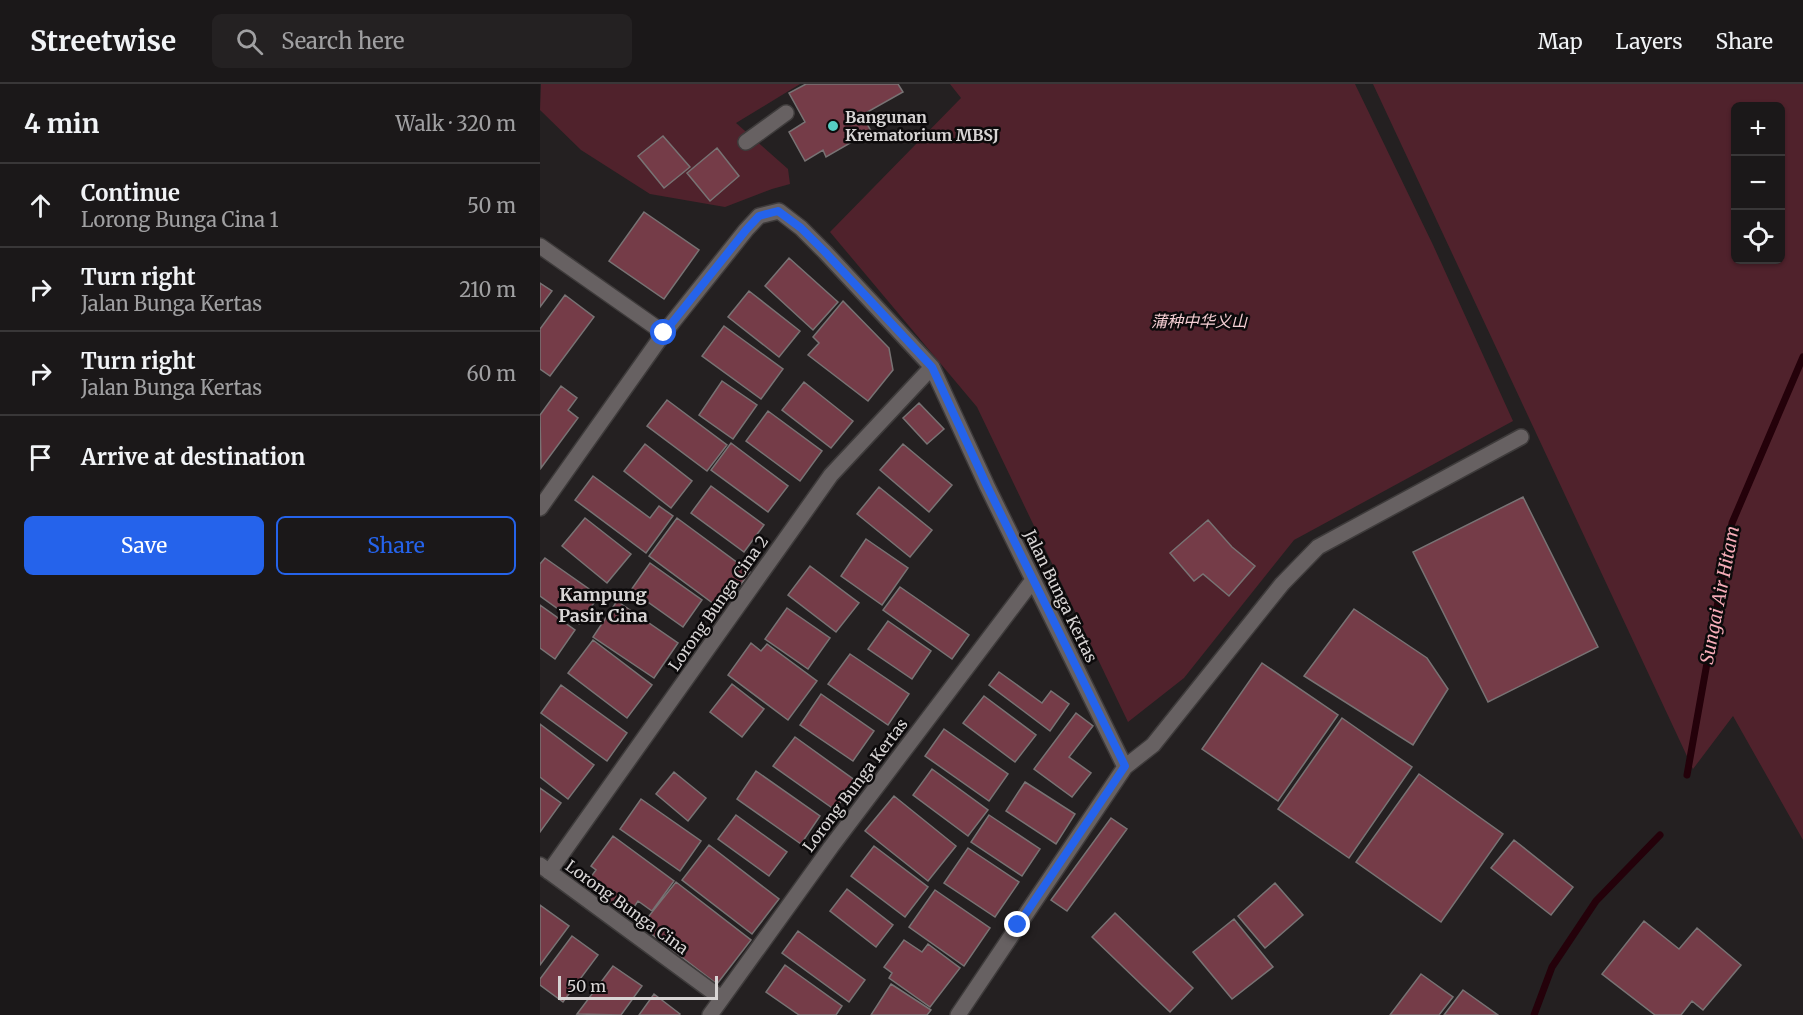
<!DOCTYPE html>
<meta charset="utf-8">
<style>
body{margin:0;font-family:Merriweather,"Noto Sans SC",serif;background:#242122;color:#f1f3f6}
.controls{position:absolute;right:18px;top:18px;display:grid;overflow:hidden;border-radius:9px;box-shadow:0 2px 4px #0004}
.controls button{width:54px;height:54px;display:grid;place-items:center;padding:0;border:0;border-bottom:2px solid #393738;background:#1b1819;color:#f1f3f6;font:30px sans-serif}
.scale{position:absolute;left:18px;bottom:15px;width:160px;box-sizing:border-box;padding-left:6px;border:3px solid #d8d5d5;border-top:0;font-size:16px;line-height:21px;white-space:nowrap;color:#d8d5d5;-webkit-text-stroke:4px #0c0a0b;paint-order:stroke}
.stop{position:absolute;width:18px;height:18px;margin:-14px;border:4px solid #2563eb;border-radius:50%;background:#fff}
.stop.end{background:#2563eb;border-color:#fff;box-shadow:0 2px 6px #0008}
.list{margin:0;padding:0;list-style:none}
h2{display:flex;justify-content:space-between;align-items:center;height:78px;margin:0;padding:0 24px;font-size:26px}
h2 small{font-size:20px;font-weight:400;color:#a0a0a2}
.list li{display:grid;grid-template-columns:39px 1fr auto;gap:18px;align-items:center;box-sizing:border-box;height:84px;padding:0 24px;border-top:2px solid #393738}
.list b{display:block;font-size:22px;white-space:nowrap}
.list p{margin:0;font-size:20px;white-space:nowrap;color:#a0a0a2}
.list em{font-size:20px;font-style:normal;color:#a0a0a2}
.actions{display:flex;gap:12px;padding:18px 24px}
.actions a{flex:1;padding:14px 0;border:2px solid #2563eb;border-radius:9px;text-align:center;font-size:21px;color:#2563eb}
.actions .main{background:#2563eb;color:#fff}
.icon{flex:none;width:33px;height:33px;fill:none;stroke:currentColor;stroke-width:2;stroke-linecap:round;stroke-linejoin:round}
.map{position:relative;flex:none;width:1263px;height:931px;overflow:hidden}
header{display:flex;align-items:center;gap:36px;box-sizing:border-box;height:84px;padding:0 30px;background:#1b1819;border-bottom:2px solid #393738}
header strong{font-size:28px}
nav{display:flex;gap:33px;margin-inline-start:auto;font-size:21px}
.search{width:420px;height:54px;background:#242122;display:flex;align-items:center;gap:15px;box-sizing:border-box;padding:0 21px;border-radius:9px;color:#a0a0a2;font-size:22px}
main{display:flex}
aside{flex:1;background:#1b1819}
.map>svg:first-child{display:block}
</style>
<header>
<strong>Streetwise</strong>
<div class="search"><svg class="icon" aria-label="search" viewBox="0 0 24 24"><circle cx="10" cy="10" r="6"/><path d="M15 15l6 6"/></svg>Search here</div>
<nav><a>Map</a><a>Layers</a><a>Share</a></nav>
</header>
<main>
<aside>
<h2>4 min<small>Walk · 320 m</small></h2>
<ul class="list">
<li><svg class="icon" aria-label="ahead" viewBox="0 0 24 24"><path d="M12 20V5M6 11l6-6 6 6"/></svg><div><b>Continue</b><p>Lorong Bunga Cina 1</p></div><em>50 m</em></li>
<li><svg class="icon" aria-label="right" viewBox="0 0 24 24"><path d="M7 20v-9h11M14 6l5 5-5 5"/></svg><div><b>Turn right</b><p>Jalan Bunga Kertas</p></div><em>210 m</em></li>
<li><svg class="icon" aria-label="right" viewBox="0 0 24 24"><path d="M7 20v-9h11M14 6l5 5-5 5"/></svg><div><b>Turn right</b><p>Jalan Bunga Kertas</p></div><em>60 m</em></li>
<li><svg class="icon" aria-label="arrive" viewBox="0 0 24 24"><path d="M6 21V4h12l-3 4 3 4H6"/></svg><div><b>Arrive at destination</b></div></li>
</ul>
<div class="actions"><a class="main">Save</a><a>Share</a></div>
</aside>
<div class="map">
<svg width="1263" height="931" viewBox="0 0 1263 931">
<rect width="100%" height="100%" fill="#242021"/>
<path fill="#50222c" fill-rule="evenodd" d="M1 0H260L196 39 248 85 250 100 232 105 185 123 110 110 41 66 0 26Z
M410 0H815L893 161 973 337 754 456 644 594 588 638 437 323 290 148 421 14Z
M833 0H1263V756L1193 632 1153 685ZM1196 22H1240V176H1196Z"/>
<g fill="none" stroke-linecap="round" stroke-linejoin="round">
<path stroke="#24010a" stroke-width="7" d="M1147 691 1192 439 1263 273
M994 931 1012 883 1056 817 1120 751"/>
</g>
<path fill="#753c48" stroke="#787374" stroke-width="1.5" d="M266 0H358L363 8 322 31 331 47 286 73 283 66 265 77 249 48 265 38 249 9Z
M123 52 150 83 124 104 98 72Z
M177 64 199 92 170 117 147 89Z
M104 128 159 166 124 215 69 177Z
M249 174 298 218 273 246 225 202Z
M0 199 12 207 0 223Z
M209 207 260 247 239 273 188 233Z
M25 211 54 233 10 292 0 285V245Z
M303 217 349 264 353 286 328 317 268 271 279 259 273 253Z
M184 242 243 285 221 315 162 272Z
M182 297 217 321 193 355 159 331Z
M264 298 313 337 291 364 242 326Z
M21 302 37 314 28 326 38 334 1 384 0 331Z
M127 316 187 361 167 387 107 342Z
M379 319 404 345 387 360 363 334Z
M228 327 282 367 260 397 206 357Z
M191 359 248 402 228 428 171 386Z
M105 360 152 397 131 424 84 387Z
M363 360 412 401 389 428 340 386Z
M53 392 110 434 119 422 133 432 106 469 35 416Z
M171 402 224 441 204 468 151 429Z
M339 403 392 446 370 473 317 430Z
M983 413 1058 563 948 618 873 468Z
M45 434 91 470 67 499 22 462Z
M137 434 210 488 182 526 109 472Z
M668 436 692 463 715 482 689 512 663 490 654 497 630 469Z
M326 455 368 484 342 521 301 492Z
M5 474 59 512 39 540 0 512V480Z
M110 479 162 516 143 543 91 506Z
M270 482 319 519 296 548 248 511Z
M360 503 429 551 412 575 343 526Z
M77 517 138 559 114 594 53 553Z
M0 521 35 546 15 575 0 564Z
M247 524 290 554 268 585 225 555Z
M814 525 887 574 908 605 873 661 764 592Z
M348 537 391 567 372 595 328 565Z
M53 556 112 601 87 634 28 589Z
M211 559 221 567 227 560 277 597 248 636 188 591Z
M310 570 369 610 348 641 288 600Z
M722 579 798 631 738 717 662 665Z
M459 588 502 619 511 607 529 620 510 647 449 601Z
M192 600 224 625 202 653 170 628Z
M21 601 87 649 67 677 1 629Z
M281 610 334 647 313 677 260 641Z
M444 612 496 651 475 678 423 639Z
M536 629 553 642 529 673 551 689 532 713 494 685Z
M802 634 872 683 809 774 738 725Z
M0 640 54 681 28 715 0 693Z
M404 645 468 690 449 717 385 672Z
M255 653 316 697 295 726 233 682Z
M392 685 448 726 428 752 373 711Z
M216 687 280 732 261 760 197 715Z
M134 688 166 714 148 737 116 710Z
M879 690 963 750 901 838 816 778Z
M485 698 535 730 516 760 466 727Z
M0 704 21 719 0 748Z
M354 712 416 762 388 797 325 747Z
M101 715 161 757 140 787 80 745Z
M196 731 247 768 229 792 178 755Z
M449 731 500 765 482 792 431 758Z
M571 734 587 745 527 827 511 816Z
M73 752 134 797 112 827 98 817 88 832 45 801 56 786 51 782Z
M974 756 1033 803 1011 831 951 784Z
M169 761 239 815 212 850 142 796Z
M334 762 388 803 365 833 311 792Z
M428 764 479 798 455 833 404 799Z
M136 798 211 856 177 900 101 842Z
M735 799 763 831 725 864 698 832Z
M307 805 353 841 336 863 290 827Z
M395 806 450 844 424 882 369 843Z
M0 821 29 842 0 881Z
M575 829 653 904 630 928 552 853Z
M694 835 733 883 692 915 653 868Z
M1104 837 1139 865 1157 844 1201 881 1163 926 1152 917 1141 931H1115L1062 890Z
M258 847 325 896 309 918 242 869Z
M32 852 58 871 23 918 0 901V895Z
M364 856 382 868 388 860 420 884 390 923 349 894 352 889 344 883Z
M245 881 302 922 296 931H259L226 908Z
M73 882 102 902 81 931 37 930Z
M881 890 913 913 899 931H850Z
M351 900 391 926 387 931H331Z
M923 906 958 931H904Z
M114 910 140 930 139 931H99Z"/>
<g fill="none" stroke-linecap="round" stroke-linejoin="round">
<g stroke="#3e3b3b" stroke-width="18">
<path id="minor" d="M206 58 246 29
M0 162 124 249
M0 424 124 249 206 146 219 132 239 127 261 144 285 168 392 283 447 402 585 683
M0 781 181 914
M9 788 291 391 392 283
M170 931 291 763 493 496
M418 931 585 683 613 661 742 500 778 463 981 353"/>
</g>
<use href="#minor" stroke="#676162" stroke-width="15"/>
</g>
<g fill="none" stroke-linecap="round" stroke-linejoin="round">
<path stroke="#2563eb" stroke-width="8" d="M124 249 206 146 219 132 238 127 261 144 285 168 392 283 447 402 585 682 478 841"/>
</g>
<circle fill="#56cec4" stroke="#0c0a0b" stroke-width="2" cx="293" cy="42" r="6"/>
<g text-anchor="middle" stroke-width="5" stroke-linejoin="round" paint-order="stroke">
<g font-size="16" font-weight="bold" fill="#d8d5d5" stroke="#0c0a0b" text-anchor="start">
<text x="305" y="39">Bangunan<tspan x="305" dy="18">Krematorium MBSJ</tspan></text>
</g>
<g font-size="16" font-style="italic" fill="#f4ced3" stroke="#0c0a0b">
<text x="659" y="243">蒲种中华义山</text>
</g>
<g font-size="16" fill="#d8d5d5" stroke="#0c0a0b">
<text transform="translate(521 512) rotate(64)" y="6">Jalan Bunga Kertas</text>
<text transform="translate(178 519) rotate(-55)" y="6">Lorong Bunga Cina 2</text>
<text transform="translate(315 701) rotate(-53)" y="6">Lorong Bunga Kertas</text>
<text transform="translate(87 823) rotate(36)" y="6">Lorong Bunga Cina</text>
</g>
<g font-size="18" font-weight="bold" fill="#d8d5d5" stroke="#0c0a0b">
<text x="63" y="517">Kampung<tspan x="63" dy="21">Pasir Cina</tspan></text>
</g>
<g font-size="18" font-style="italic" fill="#f7adb9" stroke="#0c0a0b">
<text transform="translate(1180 511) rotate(-79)" y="6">Sungai Air Hitam</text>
</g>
</g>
</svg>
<div class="controls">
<button>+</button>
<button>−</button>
<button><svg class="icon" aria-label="locate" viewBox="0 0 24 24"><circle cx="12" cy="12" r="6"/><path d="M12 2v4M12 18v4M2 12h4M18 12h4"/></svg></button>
</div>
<div class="scale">50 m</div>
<div class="stop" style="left:124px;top:249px"></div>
<div class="stop end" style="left:478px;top:841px"></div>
</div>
</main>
